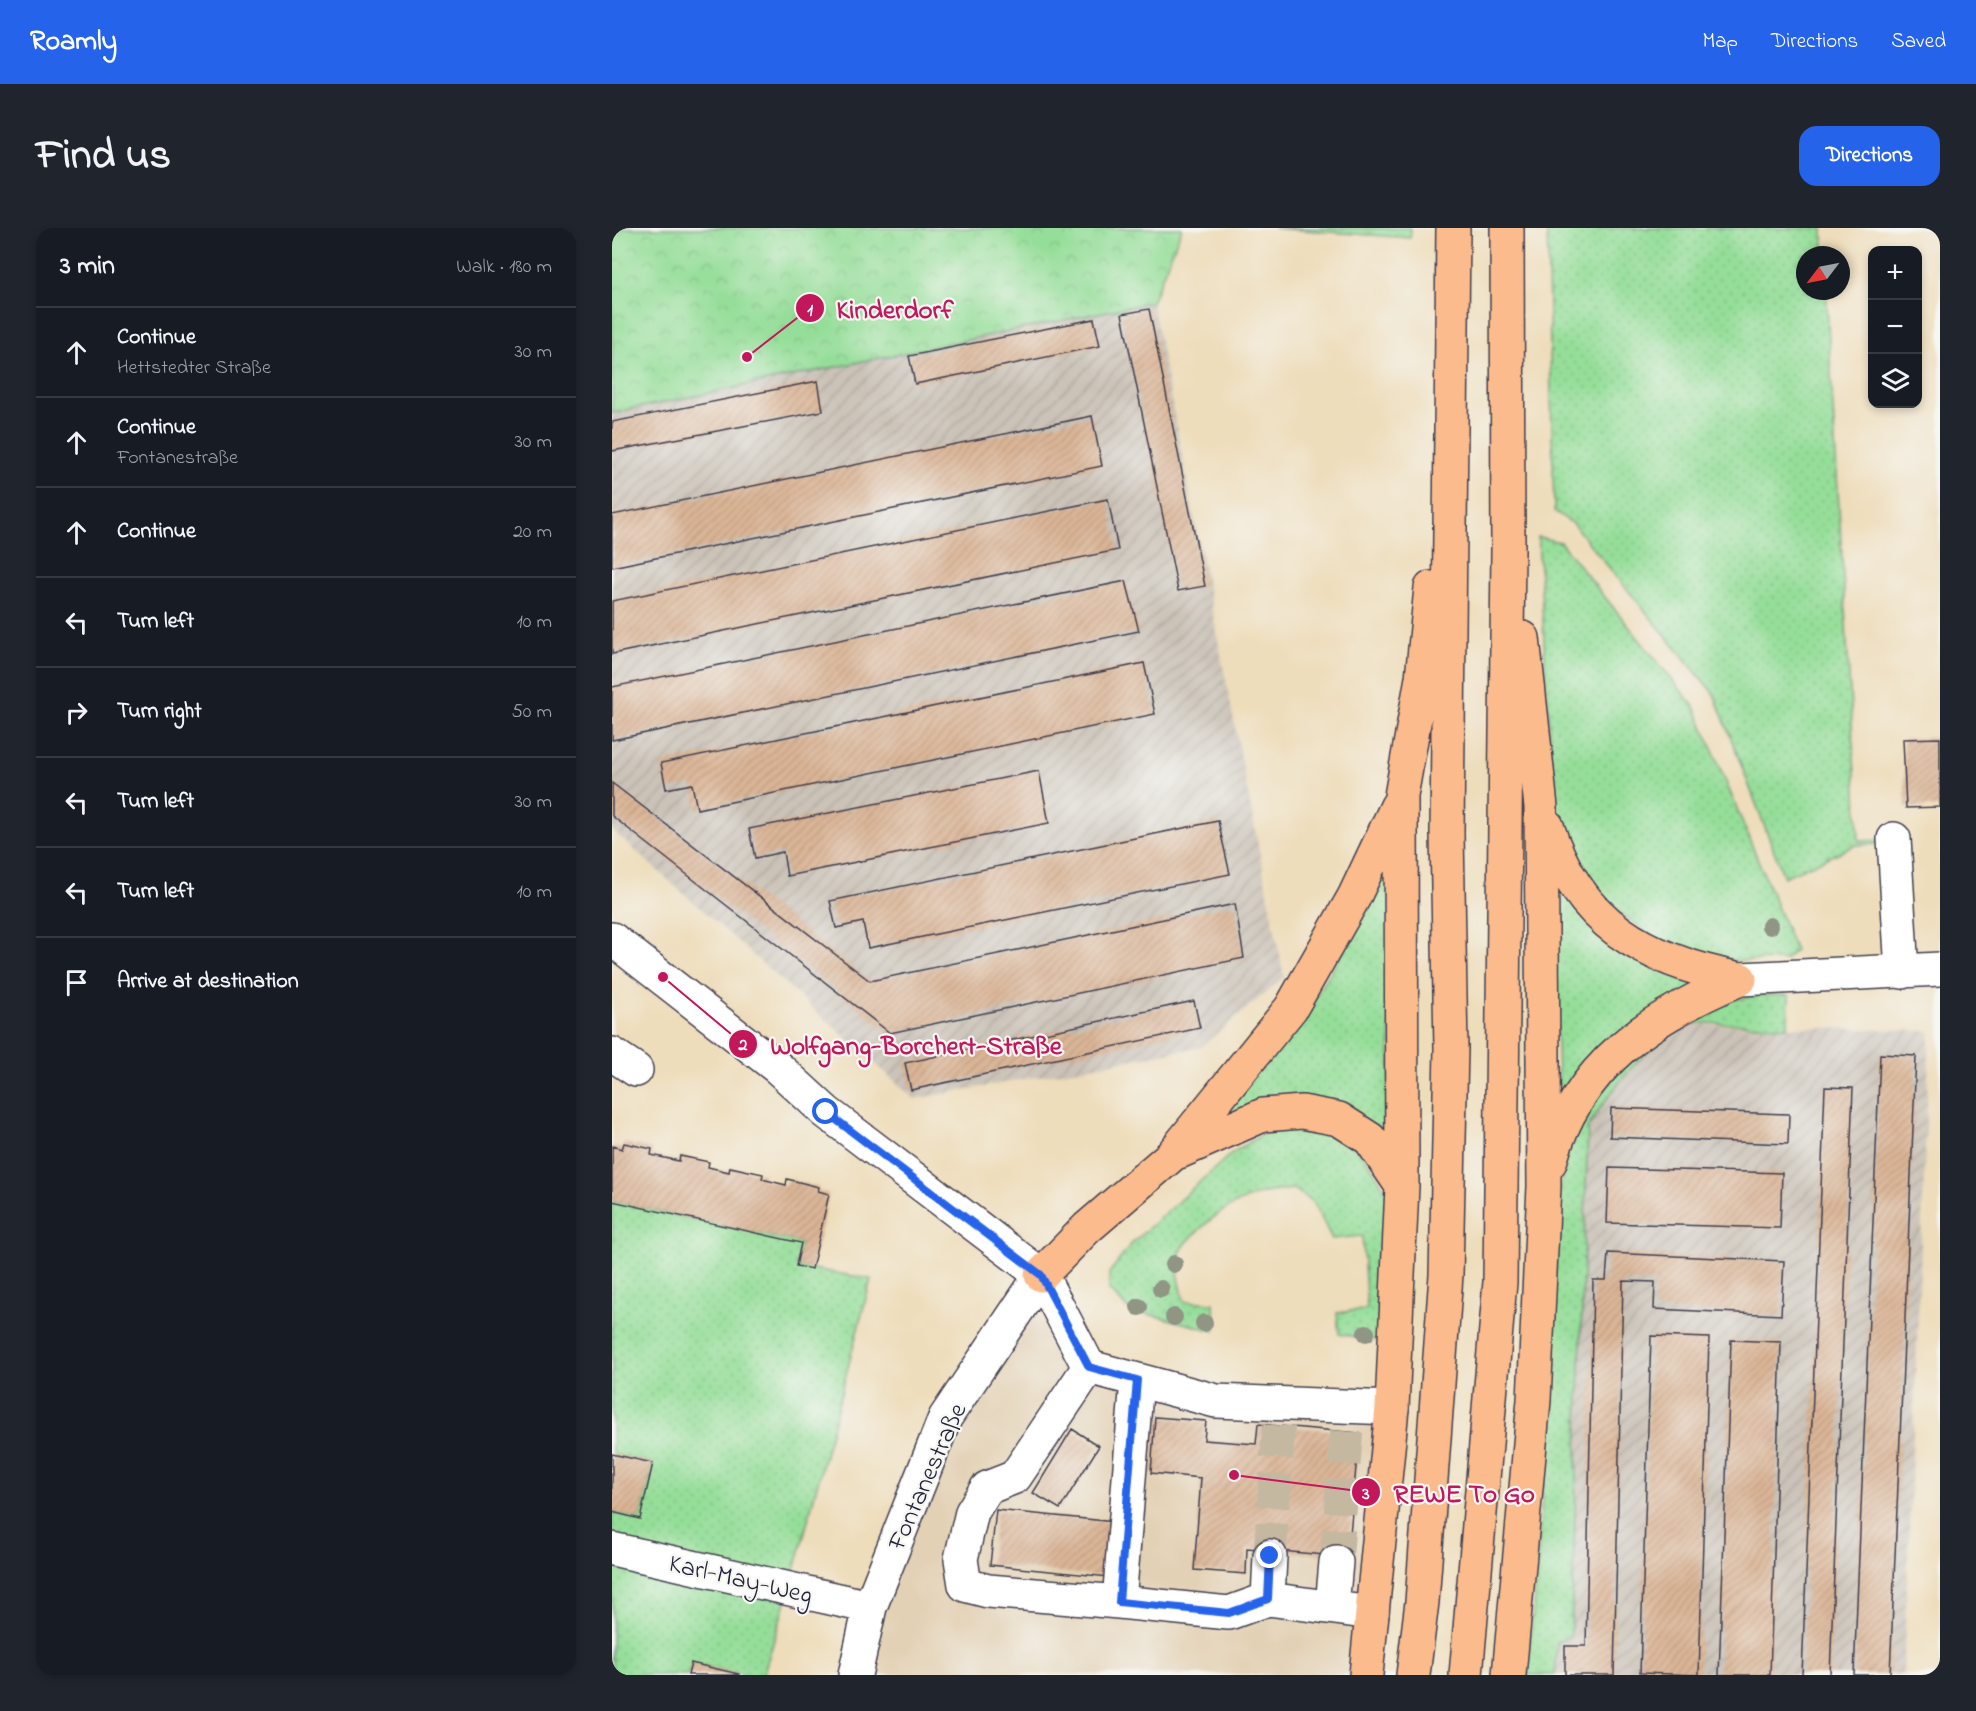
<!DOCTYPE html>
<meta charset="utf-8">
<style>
body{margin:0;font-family:"Indie Flower",sans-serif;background:#20242c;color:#f1f3f6}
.controls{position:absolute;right:18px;top:18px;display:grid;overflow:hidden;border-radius:12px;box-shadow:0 3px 9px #0003}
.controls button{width:54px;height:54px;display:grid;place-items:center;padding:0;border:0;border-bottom:2px solid #363941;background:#171b24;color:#f1f3f6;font:30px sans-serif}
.compass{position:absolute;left:1184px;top:18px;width:54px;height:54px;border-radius:50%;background:#171b24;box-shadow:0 3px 9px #0003;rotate:238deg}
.stop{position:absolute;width:18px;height:18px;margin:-14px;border:4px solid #2563eb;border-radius:50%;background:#fff}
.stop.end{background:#2563eb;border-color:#fff;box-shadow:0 2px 6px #0008}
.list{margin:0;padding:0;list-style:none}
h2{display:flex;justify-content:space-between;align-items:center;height:78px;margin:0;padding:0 24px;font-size:26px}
h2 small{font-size:20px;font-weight:400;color:#9ea1a6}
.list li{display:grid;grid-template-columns:39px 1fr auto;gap:18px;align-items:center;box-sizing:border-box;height:90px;padding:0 24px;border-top:2px solid #363941}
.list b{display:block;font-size:22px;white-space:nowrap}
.list p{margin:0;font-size:20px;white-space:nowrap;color:#9ea1a6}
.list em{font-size:20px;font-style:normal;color:#9ea1a6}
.icon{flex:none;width:33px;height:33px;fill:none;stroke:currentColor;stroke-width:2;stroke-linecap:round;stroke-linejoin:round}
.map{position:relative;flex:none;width:1328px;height:1447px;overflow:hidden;border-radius:18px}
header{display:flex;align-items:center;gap:36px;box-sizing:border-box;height:84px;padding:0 30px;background:#2563eb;color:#fff}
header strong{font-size:28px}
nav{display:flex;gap:33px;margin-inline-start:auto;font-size:21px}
.intro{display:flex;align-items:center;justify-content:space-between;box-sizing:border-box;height:144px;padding:0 36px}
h1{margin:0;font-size:42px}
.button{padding:15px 27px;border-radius:18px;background:#2563eb;color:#fff;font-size:21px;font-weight:700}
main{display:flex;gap:36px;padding:0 36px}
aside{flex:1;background:#171b24;border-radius:18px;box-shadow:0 3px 9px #0003}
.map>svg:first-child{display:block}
</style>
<header>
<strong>Roamly</strong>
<nav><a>Map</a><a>Directions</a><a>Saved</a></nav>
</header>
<div class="intro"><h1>Find us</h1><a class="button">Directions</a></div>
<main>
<aside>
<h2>3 min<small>Walk · 180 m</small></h2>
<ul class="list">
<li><svg class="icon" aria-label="ahead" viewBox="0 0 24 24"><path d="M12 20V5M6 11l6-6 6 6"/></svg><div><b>Continue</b><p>Hettstedter Straße</p></div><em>30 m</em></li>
<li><svg class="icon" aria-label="ahead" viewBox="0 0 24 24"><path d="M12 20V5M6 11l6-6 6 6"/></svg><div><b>Continue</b><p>Fontanestraße</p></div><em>30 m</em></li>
<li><svg class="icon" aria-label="ahead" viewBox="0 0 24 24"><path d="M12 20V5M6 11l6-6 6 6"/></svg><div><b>Continue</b></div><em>20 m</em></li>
<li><svg class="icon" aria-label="left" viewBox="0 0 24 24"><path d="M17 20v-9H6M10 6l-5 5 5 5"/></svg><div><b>Turn left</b></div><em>10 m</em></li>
<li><svg class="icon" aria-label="right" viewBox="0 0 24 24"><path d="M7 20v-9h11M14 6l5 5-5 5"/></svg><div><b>Turn right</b></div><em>50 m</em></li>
<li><svg class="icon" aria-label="left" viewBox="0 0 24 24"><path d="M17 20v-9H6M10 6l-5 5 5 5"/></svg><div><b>Turn left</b></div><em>30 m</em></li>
<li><svg class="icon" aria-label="left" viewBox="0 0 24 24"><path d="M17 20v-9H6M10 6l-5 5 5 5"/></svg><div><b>Turn left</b></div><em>10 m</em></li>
<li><svg class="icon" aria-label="arrive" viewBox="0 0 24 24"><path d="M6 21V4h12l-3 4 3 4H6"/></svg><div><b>Arrive at destination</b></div></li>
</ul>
</aside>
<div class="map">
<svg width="1328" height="1447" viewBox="0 0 1328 1447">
<defs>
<pattern id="industrial-furrows" width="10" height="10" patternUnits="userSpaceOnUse" patternTransform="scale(1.5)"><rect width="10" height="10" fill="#cbc3b8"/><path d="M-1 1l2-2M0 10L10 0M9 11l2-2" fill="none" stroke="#aea79f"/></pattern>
<pattern id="grass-dots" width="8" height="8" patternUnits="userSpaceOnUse" patternTransform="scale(1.5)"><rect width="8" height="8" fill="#95de99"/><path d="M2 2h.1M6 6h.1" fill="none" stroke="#80be85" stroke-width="1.8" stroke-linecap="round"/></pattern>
<pattern id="park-crowns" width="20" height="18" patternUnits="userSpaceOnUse" patternTransform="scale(1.5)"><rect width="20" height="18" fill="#95de99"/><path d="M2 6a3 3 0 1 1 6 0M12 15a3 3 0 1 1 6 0" fill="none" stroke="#80be85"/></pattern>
<pattern id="building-hatch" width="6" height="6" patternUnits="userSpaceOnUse" patternTransform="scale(1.5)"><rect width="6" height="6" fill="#dbb596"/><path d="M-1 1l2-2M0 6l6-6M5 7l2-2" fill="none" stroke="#bc9b82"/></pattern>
</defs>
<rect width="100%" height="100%" fill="#f6f6f2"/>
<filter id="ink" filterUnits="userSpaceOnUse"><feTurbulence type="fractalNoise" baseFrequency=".0167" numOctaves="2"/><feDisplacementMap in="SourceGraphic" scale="12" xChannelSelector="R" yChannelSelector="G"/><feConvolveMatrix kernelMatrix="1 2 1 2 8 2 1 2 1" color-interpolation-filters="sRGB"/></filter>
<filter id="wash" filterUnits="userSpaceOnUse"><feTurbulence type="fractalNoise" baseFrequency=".008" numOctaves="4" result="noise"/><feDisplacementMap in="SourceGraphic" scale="24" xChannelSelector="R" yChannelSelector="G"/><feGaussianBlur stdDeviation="1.35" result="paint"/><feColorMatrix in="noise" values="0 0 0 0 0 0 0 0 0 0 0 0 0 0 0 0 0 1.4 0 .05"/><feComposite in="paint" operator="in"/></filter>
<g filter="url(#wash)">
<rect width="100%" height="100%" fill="#edb"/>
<path fill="#e3d1b5" d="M423 1081 477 1139 780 1180 754 1447H243L333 1190Z"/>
<path fill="url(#industrial-furrows)" d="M540 74 672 749 589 819 303 871 0 602V185Z
M1076 796 1318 803 1291 1447H933L935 1406H959L976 899 994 870 1042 818Z"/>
<path fill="url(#grass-dots)" stroke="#5c806a" stroke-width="1.5" d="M935 0H1211L1212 27H1193V63H1214L1247 613 1267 612 1266 616 1244 617 1172 649 1102 466 961 296 942 283Z
M926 309 948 314 1084 481 1183 722 1173 732 1119 733 1058 721 982 666 950 608 941 570Z
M777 633 779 914 766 902 601 894 701 773 741 707Z
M940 654 1088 755 947 882Z
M1148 767H1177L1176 799C1160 798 1085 792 1074 797 1036 813 997 865 976 899L959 1407 945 1415 943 1447H914L923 1369 934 1214 946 977 955 922 981 870 1041 807 1120 772Z
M684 900C693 900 705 900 713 902 746 913 765 941 776 971L770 1113 727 1106 725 1085 755 1081 750 1008 720 1011 702 975 682 961C644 963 614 976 587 1002 578 1011 569 1018 566 1032 564 1044 570 1061 572 1073L602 1075 603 1103 516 1081 497 1062V1045L521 1014 621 924 659 901Z
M0 973 189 1015 184 1038 259 1051 178 1361 151 1447H130L79 1435 76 1447H0V1284L28 1291 41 1235 0 1226Z"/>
<path fill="url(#park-crowns)" stroke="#5c806a" stroke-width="1.5" d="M0 0H570L540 74 0 185Z
M662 0H799L798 10Z"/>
<g id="blocks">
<path fill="url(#building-hatch)" d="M537 81 593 358 566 363 510 86Z
M482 91 488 118 303 156 297 128Z
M206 153 211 183 0 223V194Z
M480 188 490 238 0 339V287Z
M496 271 506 322 0 426V373Z
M514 353 527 403 0 512V459Z
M532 435 543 486 85 581 80 556 54 561 49 535Z
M1328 510V579L1294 580 1291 511Z
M427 543 437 595 175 648 171 624 143 630 137 601Z
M0 555 258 753 623 676 632 730 278 805 0 588Z
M606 593 618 646 256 720 251 694 224 700 218 673Z
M582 773 588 800 299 862 293 835Z
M1268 826 1304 828 1278 1447H1242Z
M1213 859 1241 860 1218 1447H1190Z
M999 880 1177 886 1176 916 998 909Z
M12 915 40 921 39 927 67 933 68 928 97 934 96 939 117 944 118 939 151 946 150 951 174 957 175 951 207 959 206 963 217 966 200 1041 184 1038 189 1015 0 973V918L10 921Z
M997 940 1170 945 1168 1000 995 995Z
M996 1025 1172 1033 1169 1087 1042 1081 1043 1054 1011 1053 1002 1447H953V1418H974L981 1052H994Z
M1039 1108 1097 1110 1087 1447 1028 1445Z
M1119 1112 1169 1114 1158 1447H1107Z
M543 1189 594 1193 592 1212 644 1216 646 1196 747 1205 736 1329 635 1320 634 1346 582 1342 589 1250 539 1245Z
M460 1201 487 1218 448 1281 421 1265Z
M0 1226 41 1235 28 1291 0 1284Z
M384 1282 503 1294 497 1349 378 1337Z
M79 1435 127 1446V1447H76Z"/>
</g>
</g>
<g filter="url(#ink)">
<use href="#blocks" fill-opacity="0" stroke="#413e4e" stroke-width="1.5"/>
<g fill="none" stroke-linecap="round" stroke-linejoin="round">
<path stroke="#c5b8a1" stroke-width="33" stroke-dasharray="33 16" stroke-linecap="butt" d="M658 1328 667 1193
M724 1334 735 1199"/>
<g stroke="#413e4e" stroke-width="36">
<path id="minor" d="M1282 611 1290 744
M0 711 166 840 214 884 429 1047 477 1139 604 1173 780 1180
M1128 751 1328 741
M0 826 24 842
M477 1139 403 1249 375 1260 360 1284 349 1331 353 1357 376 1363 507 1374
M525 1152 507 1374 617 1385 656 1371
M0 1321 258 1379
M658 1328 656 1371 760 1385
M720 1379 724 1334
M243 1447 258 1379 333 1190 429 1047"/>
</g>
<g stroke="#413e4e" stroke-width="36">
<path id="highway" d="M935 598C966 695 1032 732 1128 751
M567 924 651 887 690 884 727 891 758 911 790 958
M938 934C965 836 1040 788 1128 751
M429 1047 475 1000 559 928 679 780 742 669 785 578
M754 1447 780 1180 790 958 789 568 810 450 819 360
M801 1447 810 1374 834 1047 839 821 835 606 841 0
M854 1447 888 1054 896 323 895 0
M897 1447 922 1172 932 958 929 579 911 410"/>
</g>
<use href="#minor" stroke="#fff" stroke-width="33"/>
<use href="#highway" stroke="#fbbb8c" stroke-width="33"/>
</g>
<g fill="#909584">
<circle cx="1158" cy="698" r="9"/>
<circle cx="562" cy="1036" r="9"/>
<circle cx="549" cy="1061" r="9"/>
<circle cx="527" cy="1079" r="9"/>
<circle cx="562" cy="1089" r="9"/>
<circle cx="592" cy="1095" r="9"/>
<circle cx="754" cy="1105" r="9"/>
</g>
</g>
<g fill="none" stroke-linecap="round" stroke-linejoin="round" filter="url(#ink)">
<path stroke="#2563eb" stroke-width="8" d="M214 884 429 1047 477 1139 525 1152 507 1374 617 1385 656 1371 658 1328"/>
</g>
<g text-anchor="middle" stroke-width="4.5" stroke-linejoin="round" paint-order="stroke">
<g font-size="26" fill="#22223b" stroke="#f6f6f2">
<text transform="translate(314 1248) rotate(-66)" y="9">Fontanestraße</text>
<text transform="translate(129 1350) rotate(13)" y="9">Karl-May-Weg</text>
</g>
</g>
<path fill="none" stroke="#c2185b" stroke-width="2" d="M135 129L198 80M51 749L131 816M622 1247L754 1264"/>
<g fill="#c2185b" stroke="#f6f6f2" stroke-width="2">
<circle cx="135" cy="129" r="6"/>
<circle cx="51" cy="749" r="6"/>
<circle cx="622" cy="1247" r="6"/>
<circle cx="198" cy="80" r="15"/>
<circle cx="131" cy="816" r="15"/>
<circle cx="754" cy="1264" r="15"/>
</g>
<g font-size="18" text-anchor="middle" font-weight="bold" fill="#fff">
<text x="198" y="87">1</text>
<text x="131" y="822">2</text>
<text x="754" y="1271">3</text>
</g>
<g font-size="27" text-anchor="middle" font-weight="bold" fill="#c2185b" stroke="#f6f6f2" stroke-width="4.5" stroke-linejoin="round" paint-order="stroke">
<text x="283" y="90">Kinderdorf</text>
<text x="304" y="826">Wolfgang-Borchert-Straße</text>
<text x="852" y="1274">REWE To Go</text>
</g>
</svg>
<div class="controls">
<button>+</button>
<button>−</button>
<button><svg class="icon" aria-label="layers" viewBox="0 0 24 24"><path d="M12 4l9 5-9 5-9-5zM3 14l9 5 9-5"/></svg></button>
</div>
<svg class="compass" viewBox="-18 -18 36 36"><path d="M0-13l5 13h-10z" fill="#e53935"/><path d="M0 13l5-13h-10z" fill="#9ea1a6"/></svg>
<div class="stop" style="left:214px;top:884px"></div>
<div class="stop end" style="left:658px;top:1328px"></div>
</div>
</main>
